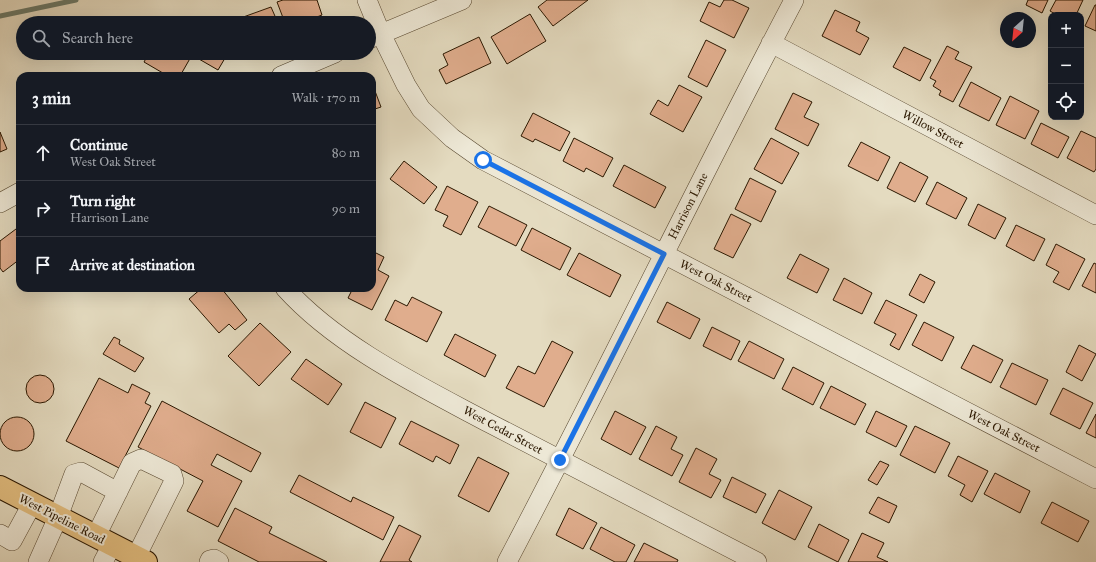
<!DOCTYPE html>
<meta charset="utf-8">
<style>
body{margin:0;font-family:"IM FELL Great Primer",serif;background:#20242c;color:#f1f3f6}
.controls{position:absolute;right:12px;top:12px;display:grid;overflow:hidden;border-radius:8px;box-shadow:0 4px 16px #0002}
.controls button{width:36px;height:36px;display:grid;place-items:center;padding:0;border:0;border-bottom:1px solid #363941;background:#171b24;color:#f1f3f6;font:20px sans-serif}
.compass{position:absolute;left:1000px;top:12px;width:36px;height:36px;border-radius:50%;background:#171b24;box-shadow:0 4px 16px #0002;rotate:207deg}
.stop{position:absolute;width:12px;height:12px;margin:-9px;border:3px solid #1a73e8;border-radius:50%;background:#fff}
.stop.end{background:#1a73e8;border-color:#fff;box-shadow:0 1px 4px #0008}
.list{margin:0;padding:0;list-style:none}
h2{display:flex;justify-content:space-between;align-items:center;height:52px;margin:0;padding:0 16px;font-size:17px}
h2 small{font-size:13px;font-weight:400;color:#9ea1a6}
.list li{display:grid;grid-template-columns:26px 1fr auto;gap:12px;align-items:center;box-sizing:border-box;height:56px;padding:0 16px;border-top:1px solid #363941}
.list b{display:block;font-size:15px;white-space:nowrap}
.list p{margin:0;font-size:13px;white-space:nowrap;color:#9ea1a6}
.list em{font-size:13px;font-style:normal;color:#9ea1a6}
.icon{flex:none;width:22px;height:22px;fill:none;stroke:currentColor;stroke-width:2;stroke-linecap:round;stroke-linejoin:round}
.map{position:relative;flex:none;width:1096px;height:562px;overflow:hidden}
.search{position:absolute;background:#171b24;box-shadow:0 4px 16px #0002;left:16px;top:16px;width:360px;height:44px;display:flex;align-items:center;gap:10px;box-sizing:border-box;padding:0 14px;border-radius:22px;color:#9ea1a6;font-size:15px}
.panel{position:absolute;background:#171b24;box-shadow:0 4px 16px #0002;left:16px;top:72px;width:360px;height:220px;border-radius:12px}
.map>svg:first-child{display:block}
</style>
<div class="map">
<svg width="1096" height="562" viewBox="0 0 1096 562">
<rect width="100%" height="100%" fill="#e4dbc0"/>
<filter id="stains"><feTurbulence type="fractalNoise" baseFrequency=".005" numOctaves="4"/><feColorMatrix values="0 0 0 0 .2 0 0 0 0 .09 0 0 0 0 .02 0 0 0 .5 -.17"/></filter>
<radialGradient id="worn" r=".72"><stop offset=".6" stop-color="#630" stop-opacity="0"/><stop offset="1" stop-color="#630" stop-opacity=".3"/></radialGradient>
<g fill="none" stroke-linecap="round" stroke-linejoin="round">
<path stroke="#6a7969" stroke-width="5" d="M0 16 76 0"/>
</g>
<path fill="#e0ad8d" stroke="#2a1700" d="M283 0H317L322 15 301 23H285L277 2Z
M547 0H588L553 26 538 7Z
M724 0H732L749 8 734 38 700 21 709 2 720 7Z
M1028 0H1048L1042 13 1026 5Z
M1056 0H1083L1076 15H1057L1050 11Z
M1095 5H1096V31L1085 26Z
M271 7 278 23H236L235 20Z
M835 10 860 22 856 31 869 38 860 55 822 36Z
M530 14 546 41 507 64 491 37Z
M479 37 491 63 446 84 439 70 448 65 443 54Z
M706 40 726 50 707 87 688 77Z
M947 46 959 52 955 59 972 67 953 102 939 95 941 91 933 86 936 81 930 78Z
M904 47 931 60 920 81 893 67Z
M149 53H228L218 70 192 55 180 76H168L144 62Z
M971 82 1001 98 989 121 959 106Z
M372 83 381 107 372 110Z
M679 85 702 97 683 132 650 114 658 100 668 106Z
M793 93 812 102 804 117 819 124 808 146 775 129Z
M1010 96 1039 111 1025 139 996 125Z
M533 113 570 132 560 151 535 139 533 142 521 136Z
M1041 123 1069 137 1058 158 1031 144Z
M1081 131 1096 138V169L1094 172 1067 158Z
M0 132 7 149 0 152Z
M574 138 613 158 603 177 586 168 584 172 563 161Z
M771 138 799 153 782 184 754 169Z
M861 142 890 157 878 181 848 166Z
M404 161 437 187 424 204 390 179Z
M900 162 928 177 915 202 887 188Z
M624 165 666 187 655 208 613 186Z
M750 178 776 191 761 222 735 209Z
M937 182 967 198 956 219 926 204Z
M447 186 478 202 461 235 443 226 448 216 435 210Z
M978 204 1006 218 995 239 968 225Z
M489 206 527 225 516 246 478 227Z
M731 214 751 224 733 258 714 249Z
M1016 225 1045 239 1034 261 1006 246Z
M20 226V259L3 272 0 268V241Z
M532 228 571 248 560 270 521 250Z
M1056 244 1085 259 1069 290 1053 282 1059 272 1046 265Z
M372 251 384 257 378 270 389 276 372 310 348 298 353 288H372Z
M579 253 621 275 610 297 567 275Z
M800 254 829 269 817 293 787 278Z
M1094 263 1096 264V293L1082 286Z
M920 274 935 282 924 303 909 295Z
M844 278 872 293 862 314 833 300Z
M202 288H221L247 320 235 330 229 324 219 333 189 299Z
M412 297 442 312 427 342 385 320 395 300 407 306Z
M886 300 917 315 899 350 890 345 896 334 874 323Z
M667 302 700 319 690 339 657 322Z
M924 322 954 337 942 361 912 345Z
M260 323 291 352 259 386 228 356Z
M712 327 740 341 731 360 703 346Z
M455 334 496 355 485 377 444 355Z
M114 337 120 340 119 344 144 358 135 372 103 354Z
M552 341 573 352 544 407 506 388 518 366 535 374Z
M749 341 784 359 774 379 738 361Z
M973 345 1003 360 991 383 961 368Z
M1079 345 1096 354 1082 381 1066 372Z
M306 359 342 384 328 405 291 379Z
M1012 363 1048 380 1036 405 1000 387Z
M793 367 824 383 813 405 782 389Z
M26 389a14 14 0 1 1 28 0a14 14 0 1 1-28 0Z
M99 378 128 393 132 384 150 393 145 403 151 406 119 468 66 441Z
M831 386 866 404 855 425 820 408Z
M1063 388 1093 403 1080 429 1050 414Z
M162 401 261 453 251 472 217 454 211 465 242 481 218 527 187 511 203 481 138 447Z
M365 402 396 418 381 448 350 432Z
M615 411 646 427 631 455 601 439Z
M876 411 907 426 896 447 866 432Z
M1096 414V438L1086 433Z
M0 434a17 17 0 1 1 34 0a17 17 0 1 1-34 0Z
M411 421 459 445 450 464 436 456 433 462 399 444Z
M656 426 677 437 671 449 683 455 672 476 639 459Z
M915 426 950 443 935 473 900 455Z
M696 448 717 459 709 474 721 480 711 498 679 482Z
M958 456 988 471 972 502 960 495 965 485 948 476Z
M478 457 509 473 489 512 458 496Z
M880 461 889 465 877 485 868 480Z
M995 473 1030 491 1020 513 984 494Z
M299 475 351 502 353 497 394 517 383 540 290 492Z
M732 477 766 494 756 513 723 497Z
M779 490 812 507 795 540 762 523Z
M878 497 897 506 889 523 869 513Z
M1052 502 1089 521 1078 542 1041 523Z
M235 508 272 527 269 533 327 562H259L218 541Z
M569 508 597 523 583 549 556 535Z
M819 524 849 540 838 562 808 547Z
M399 525 421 536 409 560 412 562H380Z
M601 527 635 545 626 562H615L590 549Z
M862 533 884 543 877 557 888 562H848Z
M644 543 678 560 677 562H634Z"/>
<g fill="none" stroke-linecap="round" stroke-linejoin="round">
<g stroke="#584830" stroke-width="20">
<path id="minor" d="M367 0 381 34 406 85 421 109 452 138 483 160 1096 479
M369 39 462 0
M771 43 1096 215
M281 76 335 53
M0 203 20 192
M285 288C338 347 422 387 491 424 579 470 668 516 757 562
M0 534 12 541 32 504
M96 536 132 463 141 459 172 474 174 481 136 557
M38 562 58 517 74 474 81 472 118 492
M103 562 112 545
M209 562 210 560 214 559 219 562
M507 562C605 376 696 186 794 0"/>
</g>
<g stroke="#2a1700" stroke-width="24">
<path id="major" d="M0 487 146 562"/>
</g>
<use href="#minor" stroke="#ede8d6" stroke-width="19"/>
<use href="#major" stroke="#e2be80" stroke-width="22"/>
</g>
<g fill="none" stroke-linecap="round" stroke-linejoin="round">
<path stroke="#1a73e8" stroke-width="5" d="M483 160 664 254 560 460"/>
</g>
<g text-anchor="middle" stroke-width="4" stroke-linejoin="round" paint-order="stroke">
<g font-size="12" fill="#2a1700" stroke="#ede8d6">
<text transform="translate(933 129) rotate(28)" y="4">Willow Street</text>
<text transform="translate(688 206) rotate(-63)" y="4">Harrison Lane</text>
<text transform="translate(716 281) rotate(27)" y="4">West Oak Street</text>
<text transform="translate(503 430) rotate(28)" y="4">West Cedar Street</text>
<text transform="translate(1004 431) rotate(27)" y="4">West Oak Street</text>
<text transform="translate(62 519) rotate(27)" y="4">West Pipeline Road</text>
</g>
</g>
<rect width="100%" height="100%" filter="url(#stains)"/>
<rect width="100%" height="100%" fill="url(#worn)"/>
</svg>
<div class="controls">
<button>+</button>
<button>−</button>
<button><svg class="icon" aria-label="locate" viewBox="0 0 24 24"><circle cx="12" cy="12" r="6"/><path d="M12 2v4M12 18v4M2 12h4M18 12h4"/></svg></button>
</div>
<svg class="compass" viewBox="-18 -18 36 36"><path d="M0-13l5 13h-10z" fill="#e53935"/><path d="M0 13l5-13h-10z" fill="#9ea1a6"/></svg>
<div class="stop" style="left:483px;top:160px"></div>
<div class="stop end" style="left:560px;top:460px"></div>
<div class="search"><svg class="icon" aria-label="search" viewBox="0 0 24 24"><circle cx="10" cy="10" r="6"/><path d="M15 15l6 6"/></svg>Search here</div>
<section class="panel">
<h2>3 min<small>Walk · 170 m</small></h2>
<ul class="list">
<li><svg class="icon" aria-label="ahead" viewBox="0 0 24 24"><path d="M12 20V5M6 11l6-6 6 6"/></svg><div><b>Continue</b><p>West Oak Street</p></div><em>80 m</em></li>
<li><svg class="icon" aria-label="right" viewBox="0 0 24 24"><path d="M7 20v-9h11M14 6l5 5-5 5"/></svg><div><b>Turn right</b><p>Harrison Lane</p></div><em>90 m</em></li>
<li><svg class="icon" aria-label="arrive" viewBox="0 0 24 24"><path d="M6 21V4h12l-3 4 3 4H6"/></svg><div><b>Arrive at destination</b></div></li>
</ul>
</section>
</div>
